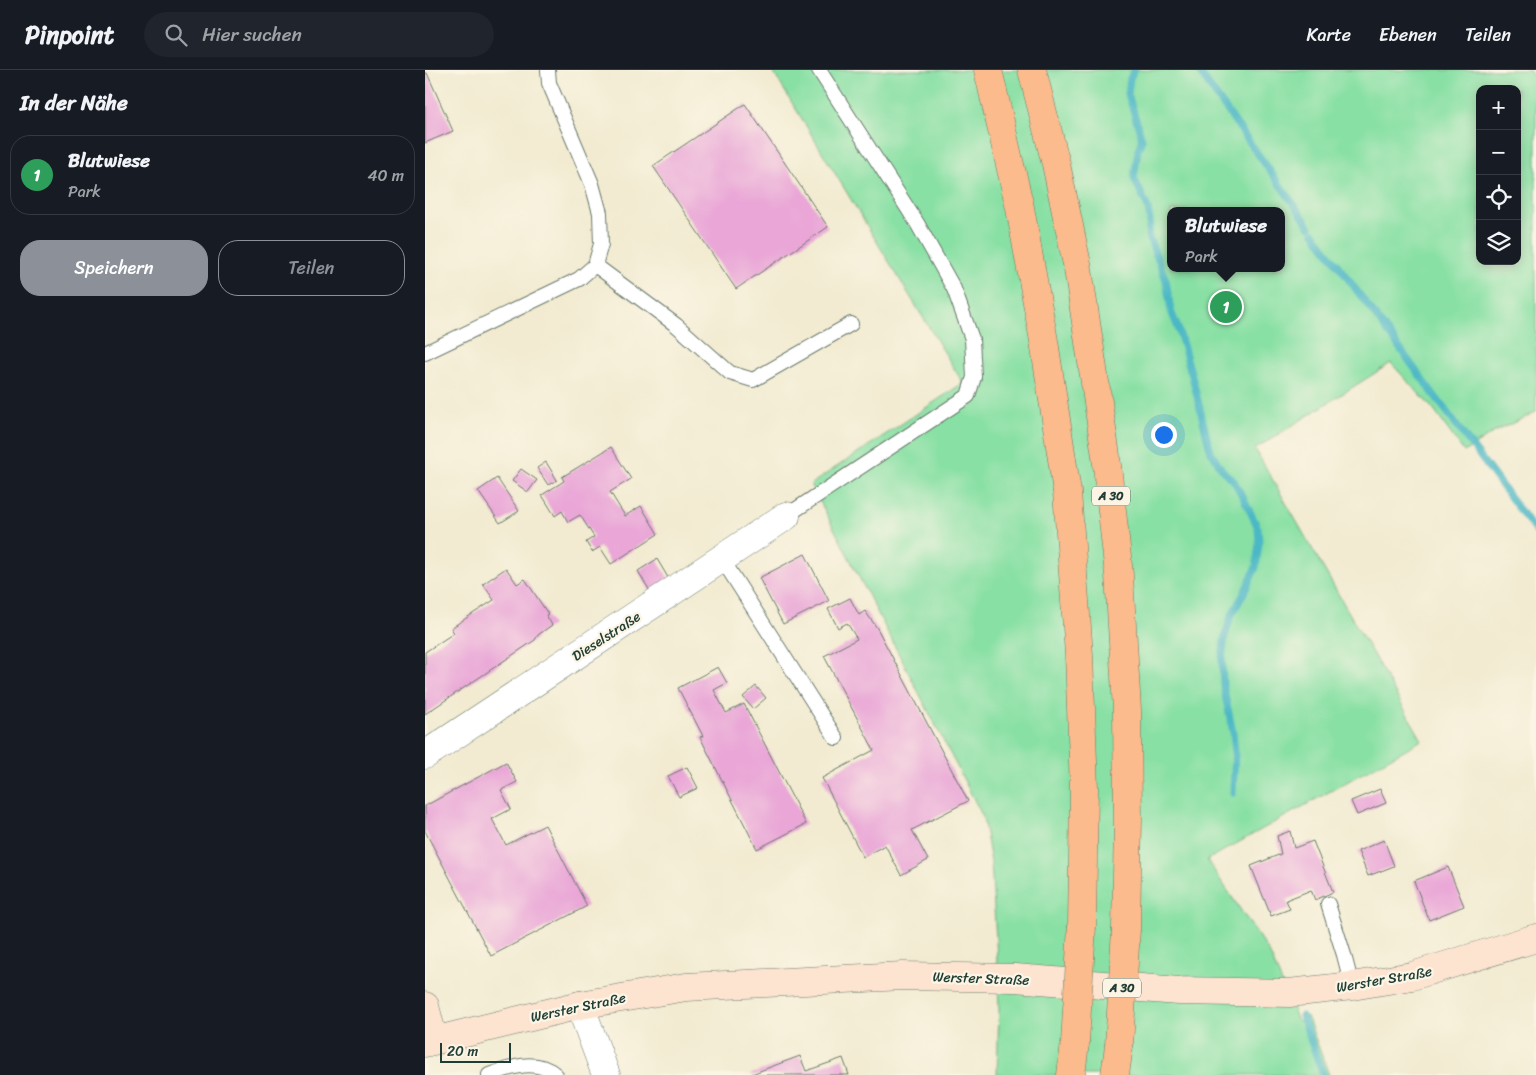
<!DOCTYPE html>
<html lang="de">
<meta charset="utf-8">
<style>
body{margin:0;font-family:Sriracha,sans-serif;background:#20242c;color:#f1f3f6}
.controls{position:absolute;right:15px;top:15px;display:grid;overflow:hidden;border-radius:10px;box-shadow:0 2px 12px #0003}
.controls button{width:45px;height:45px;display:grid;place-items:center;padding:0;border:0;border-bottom:1px solid #363941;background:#171b24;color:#f1f3f6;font:25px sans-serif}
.scale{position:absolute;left:15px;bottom:12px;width:71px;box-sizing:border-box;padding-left:5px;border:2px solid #1f3d34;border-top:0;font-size:14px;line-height:18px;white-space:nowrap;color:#1f3d34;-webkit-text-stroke:4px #fcf5e5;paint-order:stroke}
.you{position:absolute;left:738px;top:364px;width:18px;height:18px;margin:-12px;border:4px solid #fff;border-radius:50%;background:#1a73e8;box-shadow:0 0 0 8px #1a73e833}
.badge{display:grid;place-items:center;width:32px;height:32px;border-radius:50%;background:#8c9099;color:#fff;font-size:16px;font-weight:700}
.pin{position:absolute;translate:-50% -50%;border:2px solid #fff;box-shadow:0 1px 5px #0006}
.popup{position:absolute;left:742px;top:137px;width:118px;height:65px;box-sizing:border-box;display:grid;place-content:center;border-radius:10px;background:#171b24;filter:drop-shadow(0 1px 4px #0005);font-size:16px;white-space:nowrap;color:#9ea1a6}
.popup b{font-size:19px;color:#f1f3f6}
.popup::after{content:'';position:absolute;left:50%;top:100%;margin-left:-10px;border:10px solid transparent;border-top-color:#171b24}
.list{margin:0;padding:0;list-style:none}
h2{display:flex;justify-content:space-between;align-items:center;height:65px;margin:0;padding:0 20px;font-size:21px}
h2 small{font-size:16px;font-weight:400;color:#9ea1a6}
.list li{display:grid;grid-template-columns:32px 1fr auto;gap:15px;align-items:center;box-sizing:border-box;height:80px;margin:0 10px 10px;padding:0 10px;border:1px solid #363941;border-radius:20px}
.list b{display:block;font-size:19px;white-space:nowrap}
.list p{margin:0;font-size:16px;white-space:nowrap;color:#9ea1a6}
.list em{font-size:16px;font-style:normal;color:#9ea1a6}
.actions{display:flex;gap:10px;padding:15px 20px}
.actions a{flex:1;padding:11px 0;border:1px solid #8c9099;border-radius:20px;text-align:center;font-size:18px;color:#8c9099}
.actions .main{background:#8c9099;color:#fff}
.icon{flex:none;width:28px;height:28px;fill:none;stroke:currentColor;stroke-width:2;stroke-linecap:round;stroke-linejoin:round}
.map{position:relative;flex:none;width:1111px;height:1005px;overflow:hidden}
header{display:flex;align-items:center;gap:30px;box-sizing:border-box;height:70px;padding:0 25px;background:#171b24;border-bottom:1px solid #363941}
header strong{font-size:24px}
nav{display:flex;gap:28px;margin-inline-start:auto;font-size:18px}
.search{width:350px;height:45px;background:#20242c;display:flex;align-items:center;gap:12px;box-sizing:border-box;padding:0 18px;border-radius:28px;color:#9ea1a6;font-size:19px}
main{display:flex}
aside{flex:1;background:#171b24}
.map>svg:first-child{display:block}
</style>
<header>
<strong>Pinpoint</strong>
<div class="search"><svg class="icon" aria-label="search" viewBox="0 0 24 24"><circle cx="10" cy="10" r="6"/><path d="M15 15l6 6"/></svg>Hier suchen</div>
<nav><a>Karte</a><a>Ebenen</a><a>Teilen</a></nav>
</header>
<main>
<aside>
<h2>In der Nähe<small></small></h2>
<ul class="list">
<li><span class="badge" style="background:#2e9e5b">1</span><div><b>Blutwiese</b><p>Park</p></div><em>40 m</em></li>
</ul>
<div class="actions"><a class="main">Speichern</a><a>Teilen</a></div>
</aside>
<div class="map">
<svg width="1111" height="1005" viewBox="0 0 1111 1005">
<rect width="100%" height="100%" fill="#fcf5e5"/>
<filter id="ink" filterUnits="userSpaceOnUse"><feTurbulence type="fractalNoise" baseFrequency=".02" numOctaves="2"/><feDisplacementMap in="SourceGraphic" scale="10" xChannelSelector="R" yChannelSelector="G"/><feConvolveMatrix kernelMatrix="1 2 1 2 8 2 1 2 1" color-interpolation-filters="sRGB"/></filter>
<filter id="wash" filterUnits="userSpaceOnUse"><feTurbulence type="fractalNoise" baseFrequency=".0096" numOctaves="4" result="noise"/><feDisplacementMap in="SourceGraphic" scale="20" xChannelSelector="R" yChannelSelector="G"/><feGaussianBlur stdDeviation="1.12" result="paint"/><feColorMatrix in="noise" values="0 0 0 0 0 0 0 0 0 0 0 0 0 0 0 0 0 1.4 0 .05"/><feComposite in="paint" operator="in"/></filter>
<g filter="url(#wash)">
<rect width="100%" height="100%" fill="#f2ebd1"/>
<path fill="#88e0a4" stroke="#548e6c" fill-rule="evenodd" d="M347 0H1104L1111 11V342L1069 362 1039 382 1008 339 966 293 830 379 997 670 782 790 844 882 873 951 882 946 904 1005H572L574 939 571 869 566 792 558 747 386 414 538 313ZM1055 19H1092V191H1055ZM746 141H856V198H746Z"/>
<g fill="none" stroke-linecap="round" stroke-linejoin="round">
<path stroke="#4bb8c5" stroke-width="7" d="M709 0 705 8 703 24 717 69 713 80 709 108 723 138 725 151 723 165 741 210 746 241 753 258 767 306 785 380 798 401 809 411 822 435 833 458 834 473 831 497 818 525 806 546 800 566 797 589 798 616 808 662 810 682 808 723
M773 0 885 157
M889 163 1111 462
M877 946 898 1005"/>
</g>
<g id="blocks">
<path fill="#e9a6d7" d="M0 3H2L28 61 0 73Z
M320 34 403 157 311 219 228 96Z
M186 377 206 409 185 422 200 446 216 436 233 464 186 494 175 477 167 482 161 472 169 467 155 445 143 452 137 441 130 446 117 425 139 411 137 407Z
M121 392 132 410 123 415 112 398Z
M96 399 112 410 103 422 87 411Z
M72 408 94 441 75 453 53 421Z
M380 484 404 531 358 554 334 508Z
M232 489 245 511 226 523 213 501Z
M81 498 92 514 100 509 123 544 121 545 127 555 113 565 110 570 0 644V582L29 563 26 558 69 530 58 514Z
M425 528 434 545 440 541 452 558 543 731 487 760 503 790 476 805 460 775 438 787 397 708 449 680 399 586 432 569 422 553 413 558 403 539Z
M293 597 302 613 289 620 301 643 319 634 381 754 332 779 275 667 278 666 253 618Z
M331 616 341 628 328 639 318 627Z
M81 692 92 712 76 720 86 739 67 749 81 775 120 755 162 836 66 886 0 761V736Z
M262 697 273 718 254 727 243 706Z
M955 719 961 733 932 745 926 731Z
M865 761 869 778 888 771 908 822 890 830 886 820 861 830 865 839 846 846 826 796 856 784 852 766Z
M959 770 969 796 943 806 933 781Z
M1023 797 1039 836 1004 850 989 811Z
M375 986 381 1001 418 988 424 1005H324Z"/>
</g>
</g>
<g filter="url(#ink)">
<use href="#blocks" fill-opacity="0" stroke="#697a6b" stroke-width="1"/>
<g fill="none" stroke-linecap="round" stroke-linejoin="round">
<g stroke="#697a6b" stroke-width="16">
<path id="lane" d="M170 195 251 255 305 303 328 310 426 254
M0 283 154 209 170 195 176 174 175 143 167 114 124 13 123 0
M361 446 543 326 549 307 547 269 529 219 492 153 394 0
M297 489 411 668
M903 834 919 885 927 916
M64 1005C86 997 112 988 131 1005"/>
</g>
<g stroke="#697a6b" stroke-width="29">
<path id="street" d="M0 685 361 446
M155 935 181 1005"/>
</g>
<g stroke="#697a6b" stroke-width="29">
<path id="secondary" d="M0 936 9 971
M0 973 155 935 261 917 478 906 590 908 754 921 864 923 927 916 987 906 1111 868"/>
</g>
<g stroke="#697a6b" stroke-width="29">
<path id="highway" d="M563 0 595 138 619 271 642 422 654 585 659 719 657 856
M607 0 631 94 653 199 681 386 694 505 702 640 703 750 701 859
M646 1005 650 973
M690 1005 694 976"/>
</g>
<use href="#lane" stroke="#fff" stroke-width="14"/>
<use href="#street" stroke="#fff" stroke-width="28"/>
<use href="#secondary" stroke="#fde4d1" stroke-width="28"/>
<use href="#highway" stroke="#fbbb8c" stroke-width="28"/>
<g stroke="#697a6b" stroke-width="29" stroke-linecap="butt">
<path id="highway-bridge" d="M650 973 657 856
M694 976 701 859"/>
</g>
<use href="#highway-bridge" stroke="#fbbb8c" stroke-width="28"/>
</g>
</g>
<g text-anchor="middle" stroke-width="4.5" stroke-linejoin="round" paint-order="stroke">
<g fill="#fcf5e5" stroke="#617469" stroke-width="1">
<rect x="667" y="416.5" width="38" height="19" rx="4"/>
<rect x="678" y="908.5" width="38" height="19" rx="4"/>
</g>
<g font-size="12" font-weight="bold" fill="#1f3d34">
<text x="686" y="430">A 30</text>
<text x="697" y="922">A 30</text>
</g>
<g font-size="14" fill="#1f3d34" stroke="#fcf5e5">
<text transform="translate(181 566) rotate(-33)" y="5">Dieselstraße</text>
<text transform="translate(556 908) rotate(2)" y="5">Werster Straße</text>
<text transform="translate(959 909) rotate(-10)" y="5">Werster Straße</text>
<text transform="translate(153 937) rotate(-12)" y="5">Werster Straße</text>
</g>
</g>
</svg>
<div class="controls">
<button>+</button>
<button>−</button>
<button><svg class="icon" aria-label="locate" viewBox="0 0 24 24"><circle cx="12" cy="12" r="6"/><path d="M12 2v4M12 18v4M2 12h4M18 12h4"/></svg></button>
<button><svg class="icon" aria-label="layers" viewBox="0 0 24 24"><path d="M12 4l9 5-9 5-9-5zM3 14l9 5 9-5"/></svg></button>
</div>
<div class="scale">20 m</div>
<div class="you"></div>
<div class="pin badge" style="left:801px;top:237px;background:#2e9e5b">1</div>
<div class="popup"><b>Blutwiese</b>Park</div>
</div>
</main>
